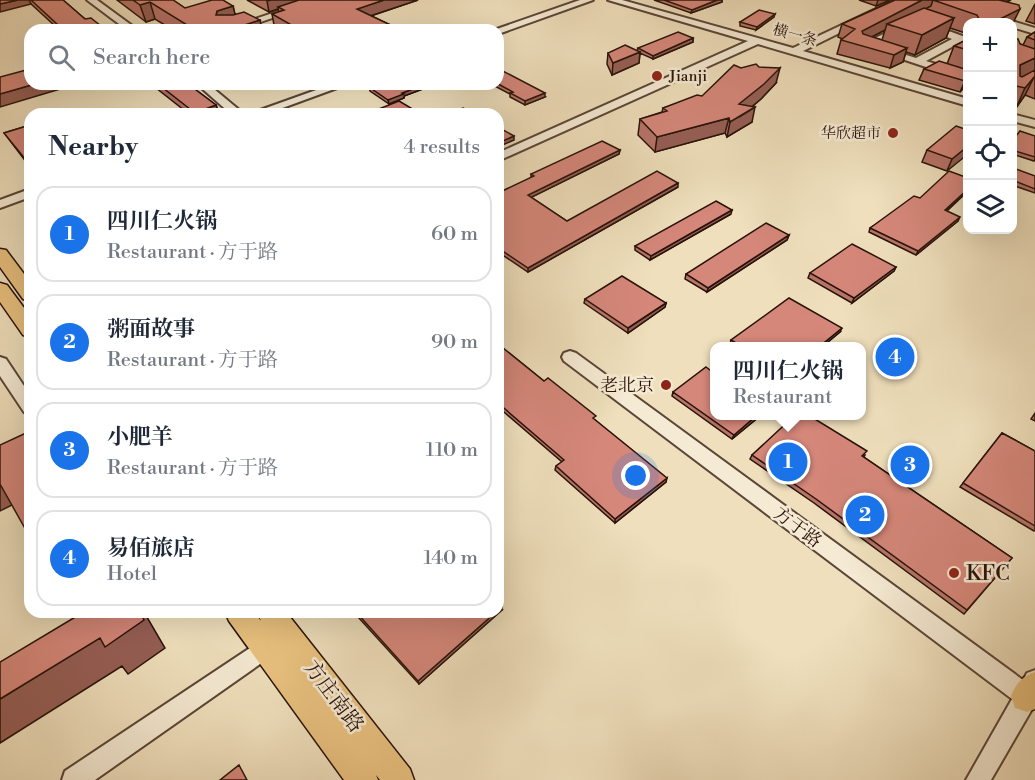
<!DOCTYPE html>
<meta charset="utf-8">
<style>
body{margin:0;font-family:"Libre Bodoni","Noto Serif SC",serif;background:#f2f2f3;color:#1f2937}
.controls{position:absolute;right:18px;top:18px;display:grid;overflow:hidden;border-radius:12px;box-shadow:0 6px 24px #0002}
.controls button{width:54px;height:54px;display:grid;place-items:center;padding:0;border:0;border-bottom:2px solid #e0e1e3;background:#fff;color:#1f2937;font:30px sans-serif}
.you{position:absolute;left:636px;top:476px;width:21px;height:21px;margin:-15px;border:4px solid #fff;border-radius:50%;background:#1a73e8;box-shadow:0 0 0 9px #1a73e833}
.badge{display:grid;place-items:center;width:39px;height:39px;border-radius:50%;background:#1a73e8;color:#fff;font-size:20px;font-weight:700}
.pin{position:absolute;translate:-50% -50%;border:3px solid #fff;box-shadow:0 2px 6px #0006}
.popup{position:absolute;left:710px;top:342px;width:156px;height:78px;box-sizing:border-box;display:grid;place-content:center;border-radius:12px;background:#fff;filter:drop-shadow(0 2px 4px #0005);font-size:20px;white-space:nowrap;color:#747a83}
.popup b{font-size:22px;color:#1f2937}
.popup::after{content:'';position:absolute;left:50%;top:100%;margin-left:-12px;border:12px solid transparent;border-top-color:#fff}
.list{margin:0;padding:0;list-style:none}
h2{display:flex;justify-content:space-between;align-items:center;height:78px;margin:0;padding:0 24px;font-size:26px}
h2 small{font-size:20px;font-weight:400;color:#747a83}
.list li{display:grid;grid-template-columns:39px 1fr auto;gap:18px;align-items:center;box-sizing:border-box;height:96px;margin:0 12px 12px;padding:0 12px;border:2px solid #e0e1e3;border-radius:18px}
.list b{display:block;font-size:22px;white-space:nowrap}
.list p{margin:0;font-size:20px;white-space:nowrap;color:#747a83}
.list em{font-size:20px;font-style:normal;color:#747a83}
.icon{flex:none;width:33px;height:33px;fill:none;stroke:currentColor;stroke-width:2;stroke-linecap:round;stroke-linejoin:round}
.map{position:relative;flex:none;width:1035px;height:780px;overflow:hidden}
.search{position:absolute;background:#fff;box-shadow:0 6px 24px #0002;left:24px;top:24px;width:480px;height:66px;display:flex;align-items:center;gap:15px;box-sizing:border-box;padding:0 21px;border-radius:18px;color:#747a83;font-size:22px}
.panel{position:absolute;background:#fff;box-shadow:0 6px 24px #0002;left:24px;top:108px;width:480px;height:510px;border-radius:18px}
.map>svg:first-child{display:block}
</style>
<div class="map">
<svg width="1035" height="780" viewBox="0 0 1035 780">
<rect width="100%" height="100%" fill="#efdfbc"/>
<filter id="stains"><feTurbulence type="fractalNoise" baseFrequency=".00333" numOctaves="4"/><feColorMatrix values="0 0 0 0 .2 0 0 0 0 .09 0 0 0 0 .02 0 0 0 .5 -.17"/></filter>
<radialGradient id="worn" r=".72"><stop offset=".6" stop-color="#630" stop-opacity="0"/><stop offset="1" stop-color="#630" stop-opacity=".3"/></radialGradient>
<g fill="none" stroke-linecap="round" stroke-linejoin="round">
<g stroke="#5a4536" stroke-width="4">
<path id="minor" d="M87 0H97L138 30H127Z
M312 0H325L237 30H222Z
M580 0H593L501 33 498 34V30H494Z
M608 0H622L793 48 895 0H906L803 51 968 99V106L758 44 498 161V153L748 41Z
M1012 21 1035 28V34L1012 27V22H1008Z
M926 25H932L968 38V44L961 42 926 61 968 74V81L860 45 901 26 906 29 904 31 874 45 916 58 952 39 926 29Z
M197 84H208L244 114H231Z
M333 84H348L266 114H249Z
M1012 114 1035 120V127L1012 121Z
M30 189V197L0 208V200Z
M570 351 576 353 1023 680 1027 673 1035 670V704L991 780H966L1012 699 564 361 562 357 564 353Z
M0 357 6 359 30 395V414L24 412 0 376Z
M265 638 273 641 276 648 273 655 95 780H62L65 771Z"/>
</g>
<g stroke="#281209" stroke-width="3">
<path id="major" d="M0 249 6 250 30 282V301L23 299 0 267Z
M0 283 7 285 30 316V337L23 335 0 302Z
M225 612H254L261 621 257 612H286L410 769 414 780H380L376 775 378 780H344L229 621Z"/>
</g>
<g stroke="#281209" stroke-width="3">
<path id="highway" d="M1035 672V709L1027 712 1015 708 1011 696C1016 683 1022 677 1035 672Z"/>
</g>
<use href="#minor" fill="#f5ead3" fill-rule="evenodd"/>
<use href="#major" fill="#e8c07e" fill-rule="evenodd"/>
<use href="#highway" fill="#e8c07e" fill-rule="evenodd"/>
</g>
<path fill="#b77469" stroke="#281209" stroke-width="1.5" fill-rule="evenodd" d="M0 0H63L85 19 56 27 31 4Z
M117 0H173L185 8 233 6 235 14 262 30H173L155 19 146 22Z
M247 0H418L371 16 401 30H282L274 25 272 14 279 12 278 9 269 12Z
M654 0H722V2L691 13Z
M859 0H890L876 6Z
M893 0H1011L1007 2 1012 22H968V34L950 28 946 38 915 55 906 52 903 62 890 68 837 54 841 40 843 39 838 37 842 24 892 1ZM885 30 882 40 872 37Z
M1035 4V24L1026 21Z
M774 17 756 30 740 26V22Z
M1035 32V99L1025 95 1016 108 1012 107V38L1020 44 1023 45 1027 37Z
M693 38V42L653 59 640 53 639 63 612 75 607 64 608 53 637 51 638 48Z
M968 39V83L960 92 919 80 924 69 947 64 954 46Z
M776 83 761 99 752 107V122L727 137 725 133 655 152 638 135 640 119 662 112 663 108 702 96Z
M151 84H188L216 105 219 113 214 114H189Z
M393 84H436L404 96V98L389 104 370 91 369 87 389 85Z
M491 84H498L545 97 525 105 510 97V94Z
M30 125V167L4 133Z
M968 130 947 171 922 162 927 150Z
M1035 136V159L1034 161 1012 154V141Z
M620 150 619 154 531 197 567 221 678 187 528 272 498 252V193L531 178V174Z
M1012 173 1035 176V193L1012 185Z
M968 191 947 211 958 221 916 255 869 232 870 228 920 198Z
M731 214 650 260 635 250V246Z
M789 235 787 240 707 292 685 279 686 274Z
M896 267 894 271 852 303 808 278 810 273Z
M585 299 666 303 665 307 628 333 584 303Z
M840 332 823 346H733L730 345 731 340Z
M498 344 544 381 595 420 666 482 615 523 555 470 556 466 562 462 498 407Z
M673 392 714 416H760L732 439 672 396Z
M1035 413V421L1031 419Z
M1002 433 1035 451V530L1034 531 960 487Z
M752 455H865L864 457 1012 558 964 614 814 503 750 459Z
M502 610 419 684 357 616 356 612Z"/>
<path fill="#955e55" stroke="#281209" stroke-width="1.5" d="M18 0H29L31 4 0 12V4Z
M271 0H305L278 7V9L269 12 267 1Z
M384 0H418L358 20 357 9Z
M717 0H722V2L691 13 692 10Z
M878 0H890L876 6Z
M922 0H933L931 6 893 26 887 24 885 30 858 44 862 31Z
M150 2 155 19 146 22 140 5Z
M233 6 237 23 216 15 217 11Z
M1020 9 1012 25V22H994Z
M775 14 774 17 756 30 757 27Z
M954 18 946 38 915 55 922 35Z
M260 20 262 30H229Z
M693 38V42L653 59V56Z
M907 48 903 62 890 68 894 55Z
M640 52 639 63 612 75 613 63Z
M1035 58V72L1012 83 1020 65Z
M780 68 776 83 761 99 739 117 755 107 752 122 727 137 730 122 739 104Z
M1035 75 1025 95 1016 108 1025 88Z
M968 78V83L960 92 965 81Z
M35 84H66L67 87 0 107V94Z
M426 84H436L404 96V98L389 104 388 100 402 93Z
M545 93V97L525 105V101Z
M216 105 219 113 214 114H195V113Z
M729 118 725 133 655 152 657 137Z
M514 136V140L498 147V143Z
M968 146V154L947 171 952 159Z
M620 150 619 154 528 199V195Z
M678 183V187L528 272V268Z
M968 189V191L943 214 945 210Z
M732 210 731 214 650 260 651 256Z
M960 217 958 221 916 255 918 251Z
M789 235 787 240 707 292 708 288Z
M896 267 894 271 852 303 854 298Z
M666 303 665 307 628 333V328Z
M842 328 840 332 823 346H820Z
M756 416H760L732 439 734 435Z
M667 478 666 482 615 523V519Z
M0 480 18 502 0 511Z
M502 606V610L419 684 418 681 496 612H498V610Z
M140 612H144L165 648 128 674 122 666 0 743V699Z"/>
<path fill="#d5877a" stroke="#281209" stroke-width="1.5" d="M0 0H18L0 4Z
M31 0H63L85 19 91 18 106 30H46L59 26Z
M133 0H173L185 8 212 0H223L233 6 217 11 216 15H233L244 12 260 20 229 30H195L150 2 140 5Z
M299 0H384L357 9 401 30H300L272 14 284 10 278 7Z
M664 0H717L692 10Z
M895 0H922L862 31 863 34 907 48 894 55 841 40 855 29 842 24Z
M933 0H999L1019 5 1020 9 994 22H989L979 19 977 15Z
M924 8 954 18 922 35 887 24Z
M759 10 775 14 757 27 740 22Z
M678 32 693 38 653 56 638 48Z
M1035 32V40L1027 37Z
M1012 38 1018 39 1020 44 1035 49V58L1020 65V76L1022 77 1035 70V76L1025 88 1012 85Z
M968 39V50L954 46Z
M625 45 640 52 613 63 608 53Z
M939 61 968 70V78L965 81 924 69Z
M756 64 759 67 780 68 764 84 739 104 755 107 730 122 729 118 657 137 640 119 667 111 663 108 697 95 702 96 734 65 741 68Z
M30 69V84H35L0 94V77Z
M498 69H499L545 93 525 101 510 93 513 92 498 84Z
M158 84H188L216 105 195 113Z
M379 84H387L389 85 393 84H426L402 93 404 94 388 100 369 87Z
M399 101 416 111 408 114H366Z
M463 108 475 114H448Z
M148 110 151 114H136Z
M30 125V165L4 133Z
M956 126 968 130V146L952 159 927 150Z
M498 127 514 136 498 143Z
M1020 131 1035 136V157L1012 150V141Z
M602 141 620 150 528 195 567 221 657 171 678 183 528 268 498 248V193L534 176 531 174Z
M1016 169 1035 176V189L1012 180V173Z
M949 171 968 178V189L945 210 960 217 918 251 870 228 914 196 920 198Z
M716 201 732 210 651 256 635 246Z
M766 223 789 235 708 288 686 274Z
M852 244 896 267 854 298 810 273Z
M622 276 666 303 628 328 585 299Z
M789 298 842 328 820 346H741L731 340Z
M498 344 544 381 548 378 596 416 593 418 667 478 615 519 556 466 564 460 498 403Z
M706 367 714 373V416H756L734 435 673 392Z
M794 416H810L867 451 862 456 1012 558 967 610 816 499 752 455Z
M26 433 30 439V530L27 532 0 484V445Z
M1002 433 1035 451V526L963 483Z
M498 602 502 606 498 610Z
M82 612H140L144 620 105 647 100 638 0 699V662L82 613Z
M356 612H496L418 681Z
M239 765 247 780H220Z"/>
<g fill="#8f2418" stroke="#f5ead3" stroke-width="2">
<circle cx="657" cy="76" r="6"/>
<circle cx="893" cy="133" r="6"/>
<circle cx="666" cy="385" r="6"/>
<circle cx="954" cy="573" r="6"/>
</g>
<g text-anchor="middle" stroke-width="5" stroke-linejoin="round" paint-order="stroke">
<g font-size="15" fill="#281209" stroke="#f5ead3">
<text transform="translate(795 35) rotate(16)" y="5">横一条</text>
</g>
<g font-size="15" fill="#281209" stroke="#f5ead3" text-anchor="start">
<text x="669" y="81">Jianji</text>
<text x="881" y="138" text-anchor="end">华欣超市</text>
</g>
<g font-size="18" fill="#281209" stroke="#f5ead3" text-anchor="end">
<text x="654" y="391">老北京</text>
</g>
<g font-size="18" fill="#281209" stroke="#f5ead3">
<text transform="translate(798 527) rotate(37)" y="6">方于路</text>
</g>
<g font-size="21" fill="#281209" stroke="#f5ead3" text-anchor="start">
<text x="966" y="580">KFC</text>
</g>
<g font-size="21" fill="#281209" stroke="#f5ead3">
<text transform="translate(334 696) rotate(53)" y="7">方庄南路</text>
</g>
</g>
<rect width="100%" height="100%" filter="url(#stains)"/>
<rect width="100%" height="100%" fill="url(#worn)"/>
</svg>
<div class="controls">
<button>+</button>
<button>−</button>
<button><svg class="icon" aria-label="locate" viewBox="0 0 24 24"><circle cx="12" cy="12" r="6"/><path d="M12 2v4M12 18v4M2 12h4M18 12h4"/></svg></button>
<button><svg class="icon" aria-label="layers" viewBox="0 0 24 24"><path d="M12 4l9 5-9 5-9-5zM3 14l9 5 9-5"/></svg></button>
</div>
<div class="you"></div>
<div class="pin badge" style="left:788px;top:462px">1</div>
<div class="popup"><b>四川仁火锅</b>Restaurant</div>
<div class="pin badge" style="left:865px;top:515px">2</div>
<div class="pin badge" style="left:910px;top:465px">3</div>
<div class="pin badge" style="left:895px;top:357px">4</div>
<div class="search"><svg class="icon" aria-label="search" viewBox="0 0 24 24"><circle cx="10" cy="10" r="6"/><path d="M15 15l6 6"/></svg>Search here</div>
<section class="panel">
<h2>Nearby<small>4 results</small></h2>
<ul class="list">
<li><span class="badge">1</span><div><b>四川仁火锅</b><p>Restaurant · 方于路</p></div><em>60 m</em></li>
<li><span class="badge">2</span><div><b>粥面故事</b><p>Restaurant · 方于路</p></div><em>90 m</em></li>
<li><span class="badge">3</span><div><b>小肥羊</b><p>Restaurant · 方于路</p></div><em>110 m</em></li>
<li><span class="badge">4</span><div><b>易佰旅店</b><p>Hotel</p></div><em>140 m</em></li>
</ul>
</section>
</div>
